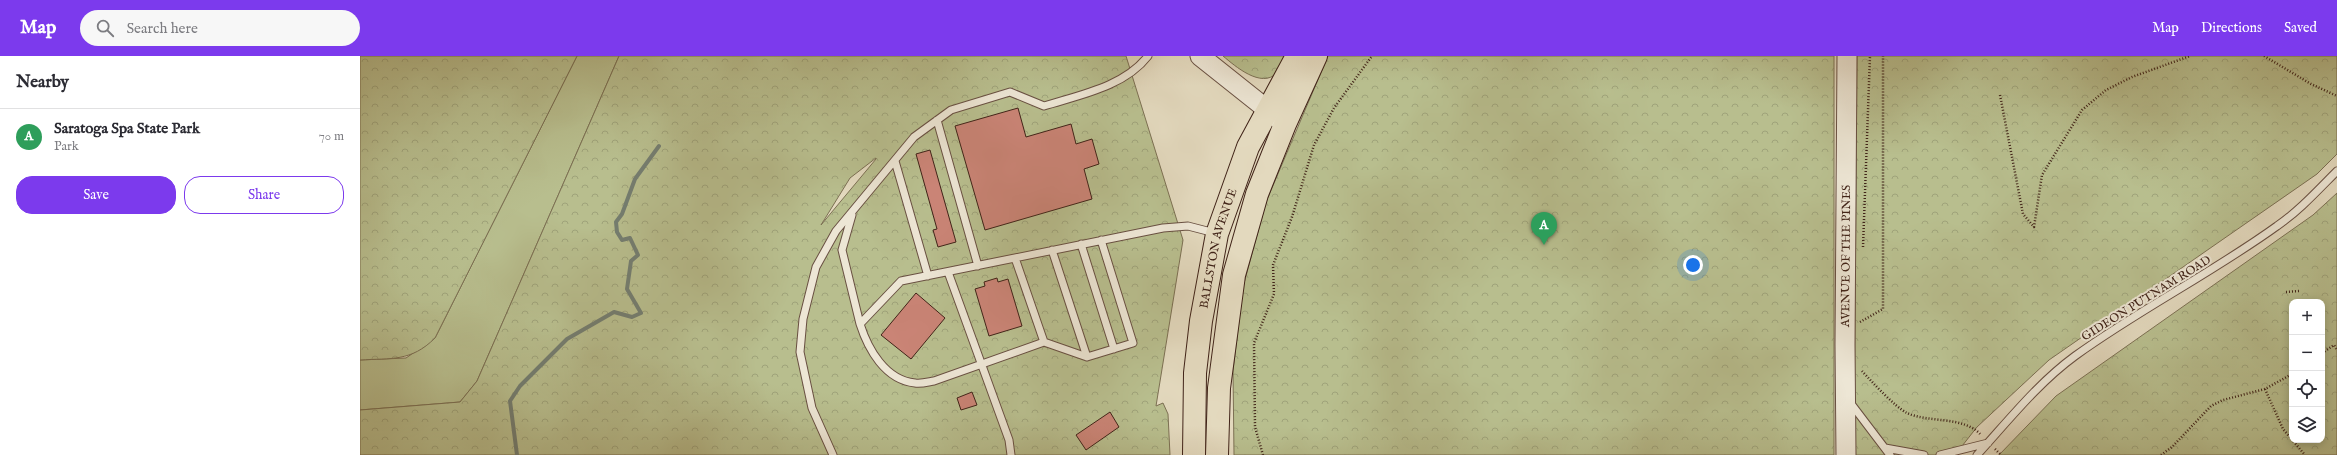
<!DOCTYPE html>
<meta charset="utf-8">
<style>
body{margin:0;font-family:"IM FELL English",serif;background:#f7f7f7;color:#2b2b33}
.controls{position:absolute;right:12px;bottom:12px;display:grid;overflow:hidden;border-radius:8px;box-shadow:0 2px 10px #0003}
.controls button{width:36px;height:36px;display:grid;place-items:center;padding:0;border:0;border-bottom:1px solid #e1e1e2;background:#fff;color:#2b2b33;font:20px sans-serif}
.you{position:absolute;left:1333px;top:209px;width:14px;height:14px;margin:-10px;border:3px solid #fff;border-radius:50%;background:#1a73e8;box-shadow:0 0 0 6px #1a73e833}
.badge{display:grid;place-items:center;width:26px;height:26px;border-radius:50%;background:#7c3aed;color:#fff;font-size:13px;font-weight:700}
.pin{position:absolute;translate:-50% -33px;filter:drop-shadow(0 1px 2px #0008)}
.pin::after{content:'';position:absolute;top:21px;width:14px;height:12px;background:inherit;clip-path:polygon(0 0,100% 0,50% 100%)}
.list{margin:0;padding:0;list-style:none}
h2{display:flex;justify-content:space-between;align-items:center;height:52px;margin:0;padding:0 16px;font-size:17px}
h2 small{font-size:13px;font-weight:400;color:#7c7c81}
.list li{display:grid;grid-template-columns:26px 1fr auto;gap:12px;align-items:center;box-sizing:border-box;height:56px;padding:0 16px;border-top:1px solid #e1e1e2}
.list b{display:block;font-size:15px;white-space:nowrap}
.list p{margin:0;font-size:13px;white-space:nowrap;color:#7c7c81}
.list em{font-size:13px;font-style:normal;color:#7c7c81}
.actions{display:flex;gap:8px;padding:12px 16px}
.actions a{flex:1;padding:9px 0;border:1px solid #7c3aed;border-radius:16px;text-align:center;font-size:14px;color:#7c3aed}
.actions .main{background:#7c3aed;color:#fff}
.icon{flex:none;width:22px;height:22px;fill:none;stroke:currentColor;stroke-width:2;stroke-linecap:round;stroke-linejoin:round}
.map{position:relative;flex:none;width:1977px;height:399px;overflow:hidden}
header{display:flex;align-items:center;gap:24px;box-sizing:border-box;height:56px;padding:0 20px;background:#7c3aed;color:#fff}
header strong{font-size:19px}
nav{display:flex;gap:22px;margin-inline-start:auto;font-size:14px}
.search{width:280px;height:36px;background:#f7f7f7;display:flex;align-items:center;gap:10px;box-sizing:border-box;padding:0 14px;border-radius:22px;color:#7c7c81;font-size:15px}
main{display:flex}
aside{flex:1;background:#fff}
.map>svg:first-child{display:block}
</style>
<header>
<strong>Map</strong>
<div class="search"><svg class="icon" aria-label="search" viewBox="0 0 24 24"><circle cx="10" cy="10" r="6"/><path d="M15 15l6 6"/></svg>Search here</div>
<nav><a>Map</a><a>Directions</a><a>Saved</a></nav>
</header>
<main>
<aside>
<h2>Nearby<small></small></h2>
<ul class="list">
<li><span class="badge" style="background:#2e9e5b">A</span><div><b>Saratoga Spa State Park</b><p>Park</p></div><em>70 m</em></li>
</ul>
<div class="actions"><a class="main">Save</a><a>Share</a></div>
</aside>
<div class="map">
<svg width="1977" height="399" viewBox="0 0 1977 399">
<defs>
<pattern id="forest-crowns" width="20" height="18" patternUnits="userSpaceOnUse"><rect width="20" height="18" fill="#b8be8e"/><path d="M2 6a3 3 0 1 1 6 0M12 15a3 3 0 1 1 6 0" fill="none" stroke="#9fa37a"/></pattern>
</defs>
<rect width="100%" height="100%" fill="#e3d9be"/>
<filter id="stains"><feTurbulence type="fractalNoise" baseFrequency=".005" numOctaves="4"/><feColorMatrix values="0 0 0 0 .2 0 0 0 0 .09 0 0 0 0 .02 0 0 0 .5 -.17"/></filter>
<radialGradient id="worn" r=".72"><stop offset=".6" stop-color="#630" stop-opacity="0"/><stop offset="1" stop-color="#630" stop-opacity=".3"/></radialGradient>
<path fill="#b8be8e" stroke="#7c7053" d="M217 0H259L117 325 100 346 0 354V304L46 302 75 282Z"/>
<path fill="url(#forest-crowns)" stroke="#7c7053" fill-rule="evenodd" d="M0 0H217L75 282C51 306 31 302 0 304Z
M259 0H766L823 184 796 350 803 347 808 358 810 399H0V354L100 346 117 325ZM516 102V103L461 169 490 122Z
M863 0H926C923 5 921 13 917 17 901 33 875 10 863 0Z
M968 0H1474V399H874L873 315 883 231 906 146Z
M1497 0H1977V98L1957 118 1689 304 1617 371 1595 399H1494Z
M1977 137V399H1639L1696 340 1953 159ZM1932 246H1962V384H1932Z"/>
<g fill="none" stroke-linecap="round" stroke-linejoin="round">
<path stroke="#747e71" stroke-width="4" d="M157 399 150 345 160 330 207 283 254 256 272 261 281 257 267 233 271 205 278 199 270 182 262 184 257 176 256 166 262 158 275 123 299 90"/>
</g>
<path fill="#ca8476" stroke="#402318" d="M658 52 666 81 711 68 716 88 732 83 739 108 724 113 732 143 625 174 595 70Z
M570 94 596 186 578 191 573 174 577 173 556 98Z
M637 222 638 226 648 223 662 270 629 280 615 233 625 230 624 226Z
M556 237 585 262 551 303 521 279Z
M612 336 617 349 601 354 597 342Z
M750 356 759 371 726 394 716 379Z"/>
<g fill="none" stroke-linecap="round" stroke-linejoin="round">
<g stroke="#695042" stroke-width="9">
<path id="service" d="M577 64 618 210
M535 105 568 220
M492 159 482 194 500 268
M741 184 773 287 727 301 684 286 574 325C568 326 561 328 555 327 525 324 508 293 500 268L541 225 803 172 828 170 855 177
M721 188 754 293
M692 194 727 301
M655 202 684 286
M588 216 649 384 651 399
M1489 345 1530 399
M1525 392 1564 399
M473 399 452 352 440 296 443 263 456 211 476 175 554 81 591 54 650 36 684 50C719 39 764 31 788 0
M1580 399 1628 387
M1617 399C1648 365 1678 327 1715 300 1780 253 1852 217 1917 170 1939 155 1958 134 1977 115"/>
</g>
<g stroke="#695042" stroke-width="21">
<g id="tertiary">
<path d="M840 0 919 63"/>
<path id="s1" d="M1486 399 1485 289 1487 0"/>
</g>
</g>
<g stroke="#402318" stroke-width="24">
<g id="trunk">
<path id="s2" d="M834 399 835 317 841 265 857 178 888 91 937 0"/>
<path d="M857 399 859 332 874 219 897 138 925 68 956 0"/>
</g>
</g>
<path stroke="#402318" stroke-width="2.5" stroke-dasharray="1 2" stroke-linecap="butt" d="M1904 0 1951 28 1977 40
M1640 39 1663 158 1674 171 1682 119 1722 54 1746 34 1772 21 1830 0
M1503 191 1510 0
M1926 236 1939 235
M1500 266 1523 253V0
M1962 297 1974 289 1977 294
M1502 315C1512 326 1535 351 1547 357 1569 367 1603 360 1620 378
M1905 333 1923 373 1945 399
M1635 393 1641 399
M903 399 895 371 894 287 914 238 913 209 932 161 954 89 974 52 1012 0
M1801 399 1812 391 1851 350 1863 344 1905 333 1932 318"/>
<use href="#service" stroke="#ede6d5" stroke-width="7"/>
<use href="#tertiary" stroke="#ede6d5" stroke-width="19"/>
<use href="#trunk" stroke="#e3d9be" stroke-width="22"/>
</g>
<g text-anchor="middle" stroke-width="4" stroke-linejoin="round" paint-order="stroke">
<g font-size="12" fill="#402318" stroke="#ede6d5">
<text dy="4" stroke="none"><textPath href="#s2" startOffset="209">BALLSTON AVENUE</textPath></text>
<text dy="4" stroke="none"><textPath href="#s1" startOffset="199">AVENUE OF THE PINES</textPath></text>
<text transform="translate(1786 242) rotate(-32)" y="4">GIDEON PUTNAM ROAD</text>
</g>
</g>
<rect width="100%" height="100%" filter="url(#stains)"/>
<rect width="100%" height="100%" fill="url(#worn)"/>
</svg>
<div class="controls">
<button>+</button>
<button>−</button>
<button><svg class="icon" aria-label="locate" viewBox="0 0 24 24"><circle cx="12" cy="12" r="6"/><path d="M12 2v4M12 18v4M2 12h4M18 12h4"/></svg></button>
<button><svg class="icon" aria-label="layers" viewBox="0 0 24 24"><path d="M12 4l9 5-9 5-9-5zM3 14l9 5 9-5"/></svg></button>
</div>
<div class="you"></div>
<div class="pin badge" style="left:1184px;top:189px;background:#2e9e5b">A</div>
</div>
</main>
